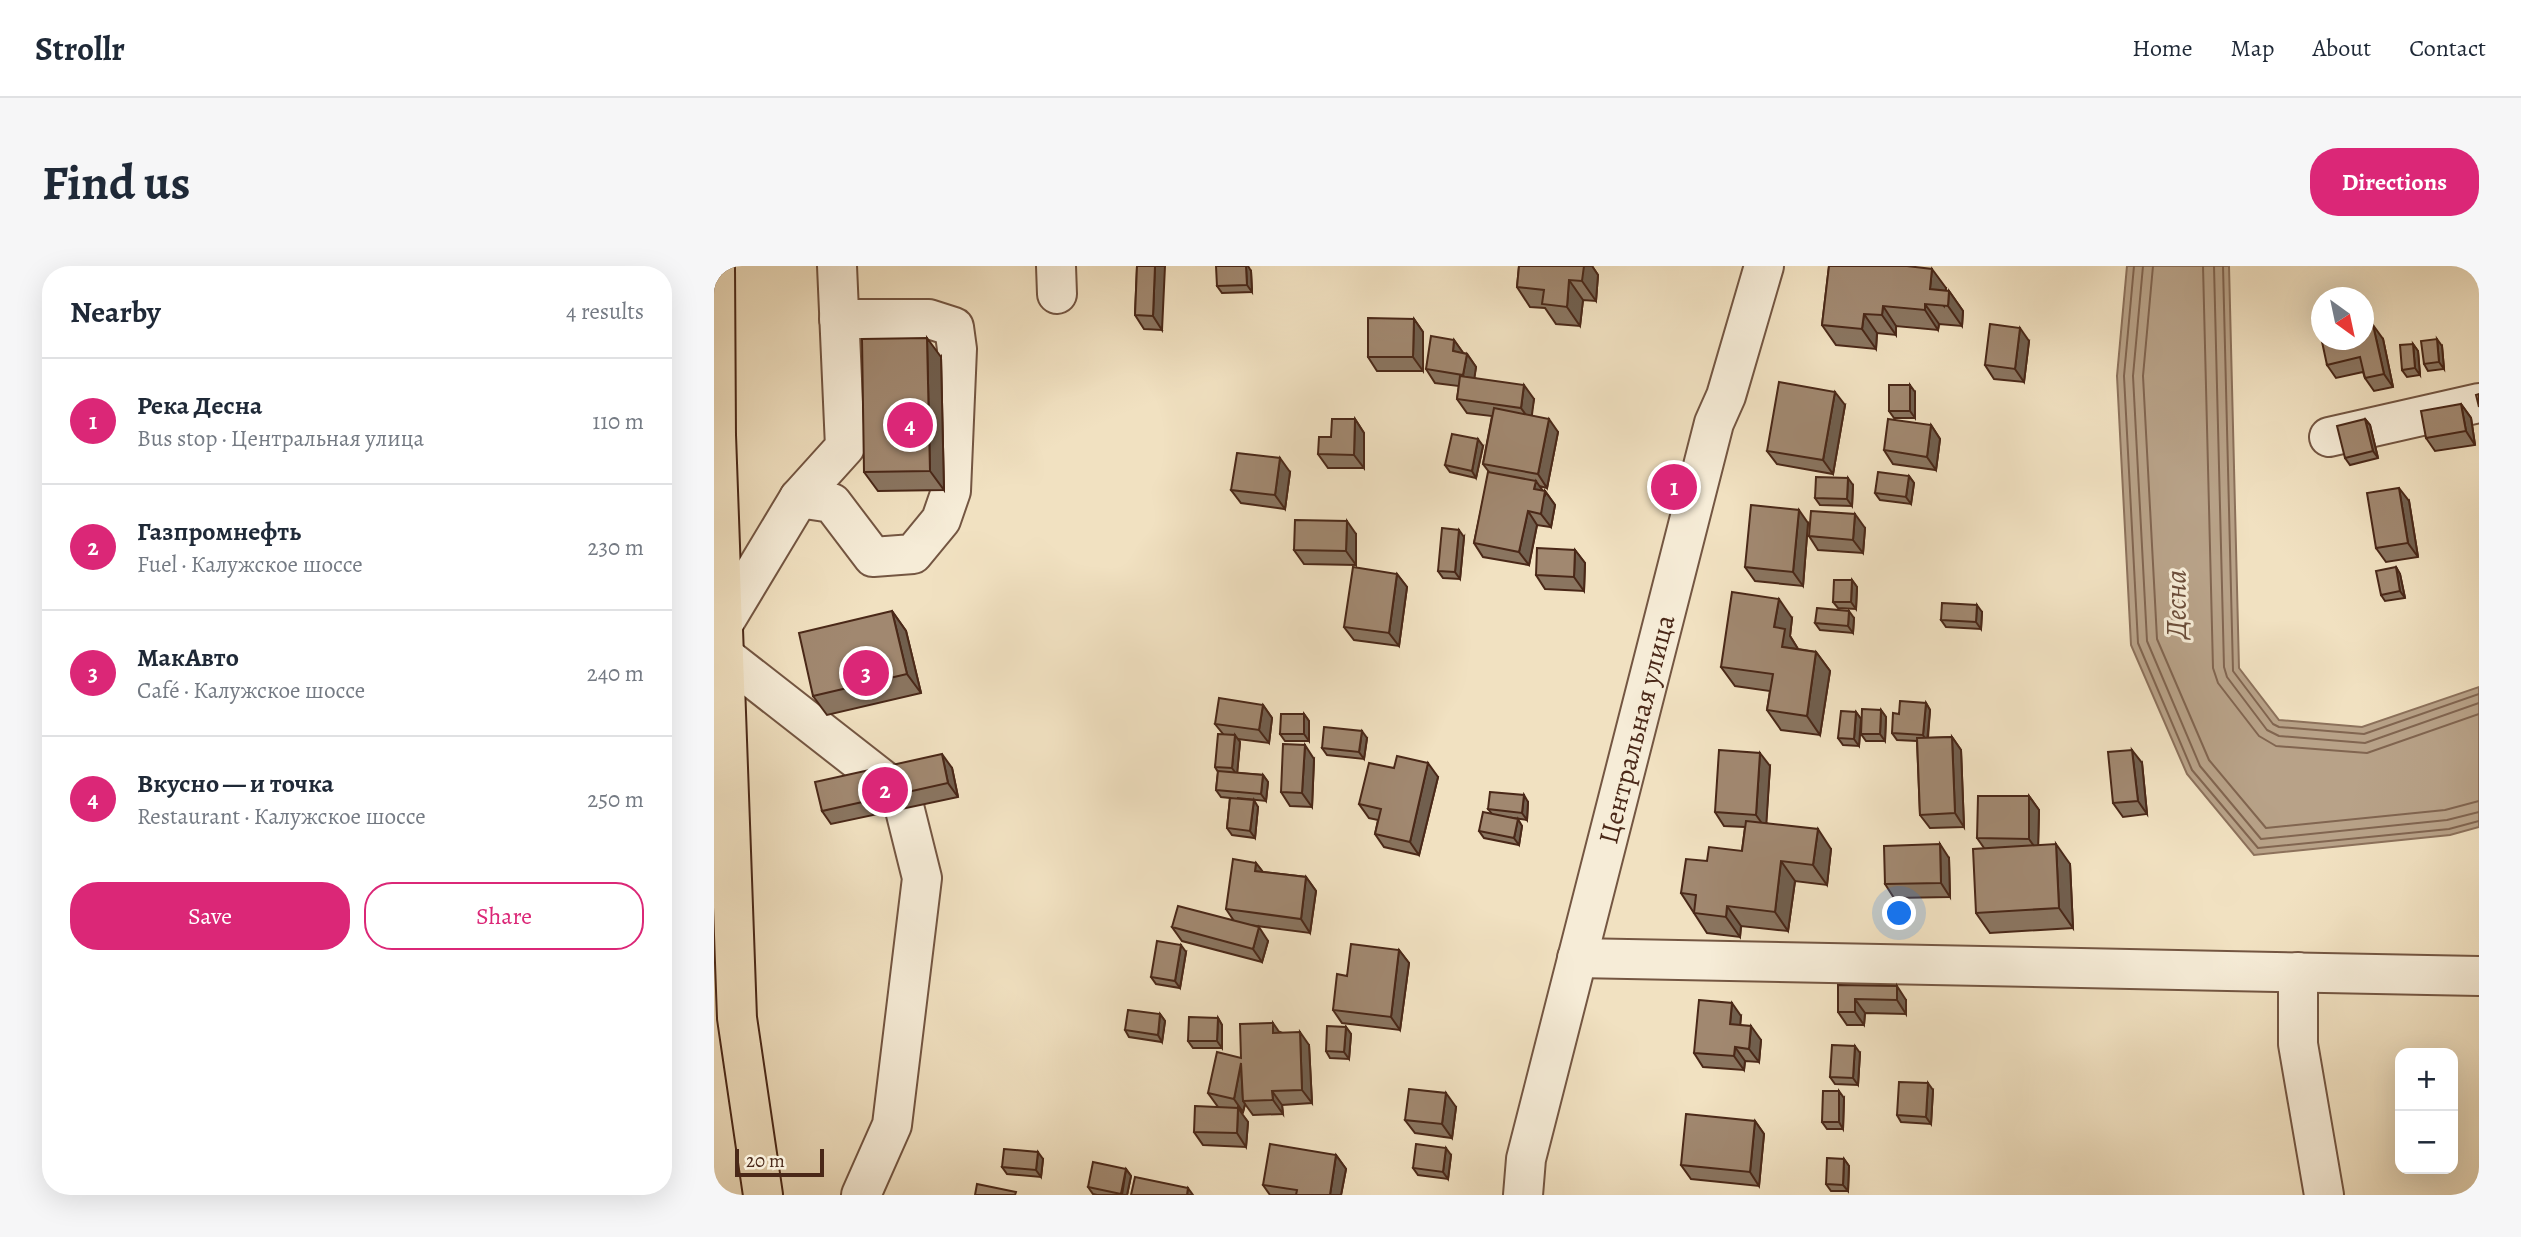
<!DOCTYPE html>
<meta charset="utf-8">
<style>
body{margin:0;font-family:Alegreya,serif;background:#f6f6f7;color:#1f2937}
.controls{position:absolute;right:21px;bottom:21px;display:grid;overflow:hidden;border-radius:14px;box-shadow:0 7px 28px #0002}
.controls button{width:63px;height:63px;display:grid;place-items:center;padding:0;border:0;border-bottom:2px solid #e0e1e3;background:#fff;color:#1f2937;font:35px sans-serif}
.compass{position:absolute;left:1597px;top:21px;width:63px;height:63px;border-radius:50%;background:#fff;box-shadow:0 7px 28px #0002;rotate:147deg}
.scale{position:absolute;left:21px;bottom:18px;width:89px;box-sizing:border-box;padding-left:7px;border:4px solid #4a2818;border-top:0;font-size:19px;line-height:24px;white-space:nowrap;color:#4a2818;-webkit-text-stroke:5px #f6ecd7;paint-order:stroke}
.you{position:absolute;left:1186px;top:648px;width:24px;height:24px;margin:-18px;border:5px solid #fff;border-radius:50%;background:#1a73e8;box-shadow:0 0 0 10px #1a73e833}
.badge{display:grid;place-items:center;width:46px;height:46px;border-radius:50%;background:#db2777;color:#fff;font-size:23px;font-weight:700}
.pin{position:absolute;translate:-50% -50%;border:4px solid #fff;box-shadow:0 2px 7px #0006}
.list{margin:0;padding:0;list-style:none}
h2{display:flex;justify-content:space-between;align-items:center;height:91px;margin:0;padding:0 28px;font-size:30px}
h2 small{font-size:23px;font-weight:400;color:#747a83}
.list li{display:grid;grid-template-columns:46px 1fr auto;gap:21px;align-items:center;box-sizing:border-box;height:126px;padding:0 28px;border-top:2px solid #e0e1e3}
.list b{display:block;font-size:26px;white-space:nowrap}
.list p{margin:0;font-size:23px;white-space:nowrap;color:#747a83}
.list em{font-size:23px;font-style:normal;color:#747a83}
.actions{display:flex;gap:14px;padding:21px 28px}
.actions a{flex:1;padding:16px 0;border:2px solid #db2777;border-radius:28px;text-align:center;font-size:24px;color:#db2777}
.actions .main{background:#db2777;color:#fff}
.map{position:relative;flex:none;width:1765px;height:929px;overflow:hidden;border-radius:28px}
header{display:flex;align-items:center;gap:42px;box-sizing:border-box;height:98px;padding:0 35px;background:#fff;border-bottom:2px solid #e0e1e3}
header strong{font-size:33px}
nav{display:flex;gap:38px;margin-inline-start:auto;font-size:24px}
.intro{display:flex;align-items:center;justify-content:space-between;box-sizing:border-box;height:168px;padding:0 42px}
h1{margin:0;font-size:49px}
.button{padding:18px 32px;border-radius:28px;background:#db2777;color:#fff;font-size:24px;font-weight:700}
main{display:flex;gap:42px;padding:0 42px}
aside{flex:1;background:#fff;border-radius:28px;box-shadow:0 7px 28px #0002}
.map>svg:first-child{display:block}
</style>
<header>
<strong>Strollr</strong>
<nav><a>Home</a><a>Map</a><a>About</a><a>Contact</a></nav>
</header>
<div class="intro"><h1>Find us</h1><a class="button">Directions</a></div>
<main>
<aside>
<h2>Nearby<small>4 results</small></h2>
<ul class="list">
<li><span class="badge">1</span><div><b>Река Десна</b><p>Bus stop · Центральная улица</p></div><em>110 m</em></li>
<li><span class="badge">2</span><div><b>Газпромнефть</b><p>Fuel · Калужское шоссе</p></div><em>230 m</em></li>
<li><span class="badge">3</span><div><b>МакАвто</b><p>Café · Калужское шоссе</p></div><em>240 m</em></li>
<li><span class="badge">4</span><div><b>Вкусно — и точка</b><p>Restaurant · Калужское шоссе</p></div><em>250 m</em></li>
</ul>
<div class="actions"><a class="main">Save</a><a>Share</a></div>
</aside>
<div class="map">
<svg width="1765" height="929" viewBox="0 0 1765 929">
<rect width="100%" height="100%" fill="#f1e1c1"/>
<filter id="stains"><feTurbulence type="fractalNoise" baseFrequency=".00286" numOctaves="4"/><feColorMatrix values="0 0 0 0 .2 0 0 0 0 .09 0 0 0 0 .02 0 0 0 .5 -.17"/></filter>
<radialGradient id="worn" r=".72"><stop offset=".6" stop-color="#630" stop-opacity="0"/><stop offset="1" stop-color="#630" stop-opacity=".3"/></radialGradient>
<path fill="#b8a288" stroke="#8c715b" stroke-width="2" d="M1413 0H1515L1525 402 1565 454 1648 461 1765 421V561L1736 569 1540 589 1473 508 1417 379 1403 110Z"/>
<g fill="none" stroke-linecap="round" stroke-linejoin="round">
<path stroke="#816550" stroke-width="2" d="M1420 0 1410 110 1424 377 1478 504 1544 582 1735 563 1765 555
M1429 0 1419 110 1433 375 1486 500 1547 573 1733 554 1765 546
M1439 0 1429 110 1443 373 1495 494 1552 562 1731 544 1765 535
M1489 0 1499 402 1504 417 1545 470 1562 480 1653 487 1765 448
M1500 0 1510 401 1513 411 1553 464 1565 470 1651 477 1765 437
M1509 0 1519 405 1559 458 1565 461 1650 468 1765 428"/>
<g stroke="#745642" stroke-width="42">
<g id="minor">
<path d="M342 0 343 28"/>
<path d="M1615 171 1765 137"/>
<path d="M85 232 118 237 159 291 199 288 227 254 237 225 243 83 240 61 215 53H125"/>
<path d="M8 360 85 232 131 181 123 0"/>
<path d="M9 389 187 528 208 612 178 859 147 929"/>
<path d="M863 692 1765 710"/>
<path d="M1584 706V778L1610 929"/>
<path id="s1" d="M809 929 812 893 1000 157 1012 130 1050 0"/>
</g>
</g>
<g stroke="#4a2818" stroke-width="42">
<path id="highway" d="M1 0 2 169 23 752 49 929"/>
</g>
<use href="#minor" stroke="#f6ecd7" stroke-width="38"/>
<use href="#highway" stroke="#f1e1c1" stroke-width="38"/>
</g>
<path fill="#8a7560" stroke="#4a2818" stroke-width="2" d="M423 0 448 64 430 63 421 49Z
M805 0H878L884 9 882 35 869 34 866 60 842 58 831 42 816 41 803 21Z
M1115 0 1232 22 1231 25H1235L1249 45 1248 60 1225 58 1224 64 1182 60V69L1163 67 1162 83 1122 79 1108 59Z
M537 5 538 26 508 27 503 20Z
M700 53 709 66V105H663L654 91Z
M1669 73 1679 121 1660 125 1651 112 1649 106 1622 112 1613 99Z
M740 74 749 87 753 88 762 101 760 112 820 133 817 149 844 166 833 222 825 220 829 225H831L841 239 837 261 823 259 815 299 769 291 760 277 775 206 769 198 778 150 753 147 743 133 745 120 721 117 712 103Z
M1315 75 1310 116 1280 113 1271 99Z
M1699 78 1704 85 1706 109 1693 111 1688 104Z
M1728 80 1730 103 1714 105 1710 98Z
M227 91 230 224 164 225 150 206Z
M1201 126V152H1180L1175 145Z
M1747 138 1757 152 1761 179 1721 185 1712 172Z
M1131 139 1119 208 1063 198 1053 185Z
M641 153 650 167V202H614L604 188 617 171Z
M1651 153 1656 159 1664 192 1636 199 1631 192Z
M1217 159 1226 173 1222 204 1179 198 1170 184Z
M769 180 762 212 736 206 731 199Z
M576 206 571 243 527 237 517 224Z
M1195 210 1200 217 1197 238 1166 234 1161 227Z
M1139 219 1138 240 1106 239 1101 232Z
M1695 235 1704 291 1672 296 1662 282Z
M1094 257 1089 320 1041 315 1031 301Z
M1151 262 1149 287 1104 284 1095 270Z
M642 268V299L590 298 580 284Z
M750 271 746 313 729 312 724 305Z
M861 284 871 297 870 325 831 323 822 309Z
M1682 301 1686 308 1691 332 1671 335 1667 329Z
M683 308 693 321 685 380 640 374 630 361Z
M1138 314 1143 321 1142 343 1124 342 1119 336Z
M178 345 192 365 207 427 113 449 99 430Z
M1268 346 1267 363 1232 361 1227 354Z
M1078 352 1076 370 1084 383 1102 386 1116 405 1106 469 1067 464 1053 444 1056 425 1021 420 1007 401Z
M1140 352 1139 367 1106 364 1101 357Z
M1212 437 1216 444 1214 472 1238 471 1247 484 1250 561 1216 562 1206 549 1203 475 1183 474 1178 467 1185 448Z
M549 439 558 452 555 477 524 473 526 476 523 507 549 509 554 516 552 535 523 532 544 541 541 572 518 569 513 562 516 532 507 531 502 524 504 506 501 501 509 468 501 458Z
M1167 444 1172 451 1171 475H1152L1147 468Z
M1142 446 1147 453 1145 480 1129 479 1124 472Z
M590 448 595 455V475H571L566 468Z
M653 472 650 493 613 489 608 482Z
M600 493 598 541 576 540 567 526Z
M1428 497 1433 548 1409 551 1399 537Z
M1056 500 1052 557 1117 583 1113 619 1081 615 1074 665 1027 660 1026 671 993 667 967 627 993 595 1028 585 1031 561 1010 560 1001 546Z
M238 502 244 531 117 558 108 545Z
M680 502 724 511 705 589 670 581 661 568 664 554 655 552 645 538Z
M1315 530 1325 544 1324 579 1356 598 1359 662 1276 667 1262 647 1270 582 1263 572Z
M814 536 813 554 799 552 808 560 805 579 770 572 765 565 778 548 774 543Z
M1235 592 1236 631 1180 632 1171 618Z
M542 597 549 606 592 611 602 625 596 667 535 659 554 675 548 696 468 675 458 661 520 655 512 643Z
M685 684 695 697 686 764 628 757 619 744 633 710Z
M472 686 466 722 442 718 437 711Z
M1124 719 1192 734V748L1151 747 1150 759H1133L1124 746Z
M446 748 451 755 448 776 415 771 411 764Z
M1027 750 1026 759 1047 774 1045 796 1031 795 1030 804 989 801 980 787Z
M504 752 508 759V782H479L474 775Z
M632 761 637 768 635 793 616 792 612 785Z
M566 766 595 779 598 837 568 839 569 848 539 849 531 838 529 846H526L534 856 532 881 489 879 480 866 504 841 494 827 527 792Z
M1146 787 1144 819 1121 818 1116 811Z
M1219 824 1217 858 1187 856 1183 849Z
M1130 832 1129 863H1113L1108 856Z
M742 841 738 872 701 867 691 854Z
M1041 855 1050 868 1045 920 977 913 967 899Z
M622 889 632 903 627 929H556L549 919Z
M737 889 734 913 704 909 699 902Z
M329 893 327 911 293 908 288 901Z
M1130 893 1135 900 1134 925H1117L1112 918Z
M412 903 417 910 413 929H383L379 928 374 921Z"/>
<path fill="#715f4e" stroke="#4a2818" stroke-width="2" d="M441 0H451L448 64 439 50Z
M532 0H534L537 5 538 26 533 19Z
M867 0H878L884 9 882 35 868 15Z
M1218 3 1232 22 1230 40 1216 23Z
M855 14 869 34 866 60 853 41Z
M1235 25 1249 45 1248 60 1234 40Z
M1211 38 1225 58 1224 64 1211 44Z
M1169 40 1182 60V69L1168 49Z
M1150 48 1163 67 1162 83 1148 63Z
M700 53 709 66V105L699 91Z
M1659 59 1669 73 1679 121 1670 108Z
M1306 62 1315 75 1310 116 1301 103Z
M213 72 227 91 230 224 216 205Z
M1723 73 1728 80 1730 103 1725 96Z
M740 74 750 88 739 85Z
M1699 78 1704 85 1706 109 1701 102Z
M753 88 762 101 759 122 749 109Z
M810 119 820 133 817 156 807 142Z
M1196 119 1201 126V152L1196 145Z
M1121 126 1131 139 1119 208 1109 194Z
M1747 138 1757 152 1761 179 1752 165Z
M641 153 650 167V202L640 189Z
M835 153 844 166 833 222 824 208Z
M1651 153 1656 159 1664 192 1659 185Z
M1217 159 1226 173 1222 204 1213 191Z
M764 173 769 180 762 212 758 205Z
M566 192 576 206 571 243 561 229Z
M1195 210 1200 217 1197 238 1192 231Z
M1134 212 1139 219 1138 240 1133 233Z
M822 215 831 228V225L841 239 837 261 827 248 820 223Z
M1685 222 1695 235 1704 291 1694 277Z
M1085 244 1094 257 1089 320 1079 306Z
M814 245 823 259 815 299 805 286Z
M1141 248 1151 262 1149 287 1139 274Z
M633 255 642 268V299L632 285Z
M745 264 750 271 746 313 741 306Z
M861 284 871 297 870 325 860 311Z
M1682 301 1686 308 1691 332 1686 325Z
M683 308 693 321 685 380 675 367Z
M1138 314 1143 321 1142 343 1137 336Z
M1065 333 1078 352 1076 370 1084 383 1068 381 1060 361Z
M1263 339 1268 346 1267 363 1262 356Z
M178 345 192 365 207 427 193 408Z
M1135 345 1140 352 1139 367 1134 360Z
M1102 386 1116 405 1106 469 1093 450Z
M1212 437 1216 444 1213 476 1209 469Z
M549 439 558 452 555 477 545 464Z
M1167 444 1172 451 1171 475 1166 468Z
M1142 446 1147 453 1145 480 1140 473Z
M590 448 595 455V475L590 468Z
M648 465 653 472 650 493 645 486Z
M521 469 526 476 523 509 518 502Z
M1238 471 1247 484 1250 561 1241 547Z
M591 479 600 493 598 541 588 527Z
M1418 484 1428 497 1433 548 1424 535Z
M1046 487 1056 500 1052 563 1042 549Z
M228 488 238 502 244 531 234 517Z
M714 497 724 511 705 589 696 576Z
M549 509 554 516 552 535 547 528Z
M810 529 814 536 813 554 808 547Z
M1315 530 1325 544 1324 586 1315 573Z
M540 534 544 541 541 572 536 565Z
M804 553 808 560 805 579 800 572Z
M1104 563 1117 583 1113 619 1099 599Z
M1226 578 1235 592 1236 631 1227 617Z
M1342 578 1356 598 1359 662 1345 642Z
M1067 595 1081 615 1074 665 1061 646Z
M542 597 552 610 541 605Z
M592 611 602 625 596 667 587 653Z
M1013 640 1027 660 1026 671 1012 651Z
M545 661 554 675 548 696 539 683Z
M467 679 472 686 466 722 461 715Z
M685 684 695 697 686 764 677 751Z
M1183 720 1192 734V748L1183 734Z
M1141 733 1151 747 1150 759 1141 746Z
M1018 737 1027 750 1025 772 1016 758Z
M446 748 451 755 448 776 444 769Z
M504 752 508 759V782L503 775Z
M559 757 568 770 559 767Z
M1037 760 1047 774 1045 796 1035 783Z
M632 761 637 768 635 793 630 786Z
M586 766 595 779 598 837 588 824Z
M1141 780 1146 787 1144 819 1139 812Z
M1021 781 1031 795 1030 804 1020 790Z
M527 797 529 835 531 838 529 846 520 833Z
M1214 817 1219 824 1217 858 1212 851Z
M558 825 568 839 569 848 559 834Z
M1125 825 1130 832 1129 863 1125 856Z
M732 827 742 841 738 872 728 858Z
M524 842 534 856 532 881 523 867Z
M1041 855 1050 868 1045 920 1036 906Z
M732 882 737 889 734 913 729 906Z
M324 886 329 893 327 911 322 904Z
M622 889 632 903 627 929H616Z
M1130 893 1135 900 1134 925 1129 919Z
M412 903 417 910 413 929H408Z
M474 922 479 929H473Z"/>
<path fill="#a18870" stroke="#4a2818" stroke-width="2" d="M423 0H441L439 50 421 49Z
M502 0H532L533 19 503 20Z
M805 0H870L868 15 855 14 853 41 828 38 830 24 803 21Z
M1115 0H1193L1218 3 1216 23 1235 25 1234 40 1211 38V44L1169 40 1168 49 1150 48 1148 63 1108 59Z
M654 52 700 53 699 91H654Z
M1276 58 1306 62 1301 103 1271 99Z
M1659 59 1670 108 1651 112 1646 91 1613 99 1607 71V74H1649V62Z
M717 70 740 74 739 85 753 88 749 109 712 103Z
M213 72 216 205 150 206 148 73Z
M1723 73 1725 96 1710 98 1707 75Z
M1699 78 1701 102 1688 104 1686 79Z
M746 110 810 119 807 142 743 133Z
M1065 116 1121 126 1109 194 1053 185Z
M1175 119H1196V145H1175Z
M1765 128V141L1762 129Z
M1747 138 1752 165 1712 172 1707 145Z
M780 142 835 153 824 208 769 198Z
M618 153H641L640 189 604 188 605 171H617Z
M1174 153 1217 159 1213 191 1170 184Z
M1651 153 1659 185 1631 192 1623 160Z
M738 168 764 173 758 205 731 199Z
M523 187 566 192 561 229 517 224Z
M774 206 822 215 820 223 831 225 827 248 814 245 805 286 760 277Z
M1164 206 1195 210 1192 231 1161 227Z
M1102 211 1134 212 1133 233 1101 232Z
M1685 222 1694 277 1662 282 1653 227Z
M1037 239 1085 244 1079 306 1031 301Z
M1097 245 1141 248 1139 274 1095 270Z
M581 254 633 255 632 285 580 284Z
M728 262 745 264 741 306 724 305Z
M823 282 861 284 860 311 822 309Z
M639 301 683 308 675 367 630 361Z
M1682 301 1686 325 1667 329 1662 305Z
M1120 314H1138L1137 336H1119Z
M1018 326 1065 333 1060 361 1071 363 1068 381 1102 386 1093 450 1053 444 1059 408 1007 401Z
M1228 337 1263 339 1262 356 1227 354Z
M1103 342 1135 345 1134 360 1101 357Z
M178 345 193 408 99 430 85 367Z
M505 432 549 439 545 464 501 458Z
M1186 435 1212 437 1209 469 1178 467 1179 447 1185 448Z
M1148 443 1167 444 1166 468H1147Z
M1127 445 1142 446 1140 473 1124 472Z
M567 448H590V468H566Z
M610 461 648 465 645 486 608 482Z
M504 468 521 469 518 502 501 501Z
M1238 471 1241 547 1206 549 1203 472Z
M569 478 591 479 588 527 567 526Z
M1005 484 1046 487 1042 549 1001 546Z
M1418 484 1424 535 1399 537 1394 486Z
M228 488 234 517 108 545 101 516Z
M683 490 714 497 696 576 661 568 667 543 645 538 655 497 680 502Z
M504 505 549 509 547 528 502 524Z
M776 526 810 529 808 547 774 543Z
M1264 530H1315V573L1263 572Z
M516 532 540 534 536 565 513 562Z
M769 546 804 553 800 572 765 565Z
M1032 555 1104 563 1099 599 1067 595 1061 646 1013 640 1012 651 980 647 982 629 967 627 972 593 993 595 995 581 1028 585Z
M1226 578 1227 617 1171 618 1170 580Z
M1342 578 1345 642 1262 647 1259 583Z
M519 593 542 597 541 605 592 611 587 653 512 643Z
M464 640 545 661 539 683 458 661Z
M443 675 467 679 461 715 437 711Z
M637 678 685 684 677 751 619 744 623 708 633 710Z
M1124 719 1183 720V734L1141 733V746H1124Z
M985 734 1018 737 1016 758 1037 760 1035 783 1021 781 1020 790 980 787Z
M414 744 446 748 444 769 411 764Z
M475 751 504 752 503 775H474Z
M559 757V767L586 766 588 824 558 825 559 834 529 835 527 797 520 833 494 827 503 786 527 792 526 758Z
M613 760 632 761 630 786 612 785Z
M1118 779 1141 780 1139 812 1116 811Z
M1185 816 1214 817 1212 851 1183 849Z
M695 823 732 827 728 858 691 854Z
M1109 825H1125V856H1108Z
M481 840 524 842 523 867 480 866Z
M972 848 1041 855 1036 906 967 899Z
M556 878 622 889 616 929H582L583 924 549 919Z
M702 878 732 882 729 906 699 902Z
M290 883 324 886 322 904 288 901Z
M1113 892 1130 893 1129 919 1112 918Z
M379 896 412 903 407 928 374 921Z
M421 911 474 922 473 929H417Z
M263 918 302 926 301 929H261Z"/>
<g text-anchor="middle" stroke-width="6" stroke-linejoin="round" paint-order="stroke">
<g font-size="28" fill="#4a2818" stroke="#f6ecd7">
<text dy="10" stroke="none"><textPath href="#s1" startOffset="480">Центральная улица</textPath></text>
</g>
<g font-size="30" font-style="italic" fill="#6b4d3a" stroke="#f6ecd7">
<text transform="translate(1462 338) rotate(-90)" y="10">Десна</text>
</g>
</g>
<rect width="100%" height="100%" filter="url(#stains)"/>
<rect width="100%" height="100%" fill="url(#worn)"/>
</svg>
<div class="controls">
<button>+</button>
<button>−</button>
</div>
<svg class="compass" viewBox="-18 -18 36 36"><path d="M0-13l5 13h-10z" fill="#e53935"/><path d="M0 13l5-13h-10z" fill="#747a83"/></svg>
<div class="scale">20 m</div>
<div class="you"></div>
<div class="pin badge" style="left:960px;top:221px">1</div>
<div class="pin badge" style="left:171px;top:524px">2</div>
<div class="pin badge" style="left:152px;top:407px">3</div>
<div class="pin badge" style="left:196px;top:159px">4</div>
</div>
</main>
